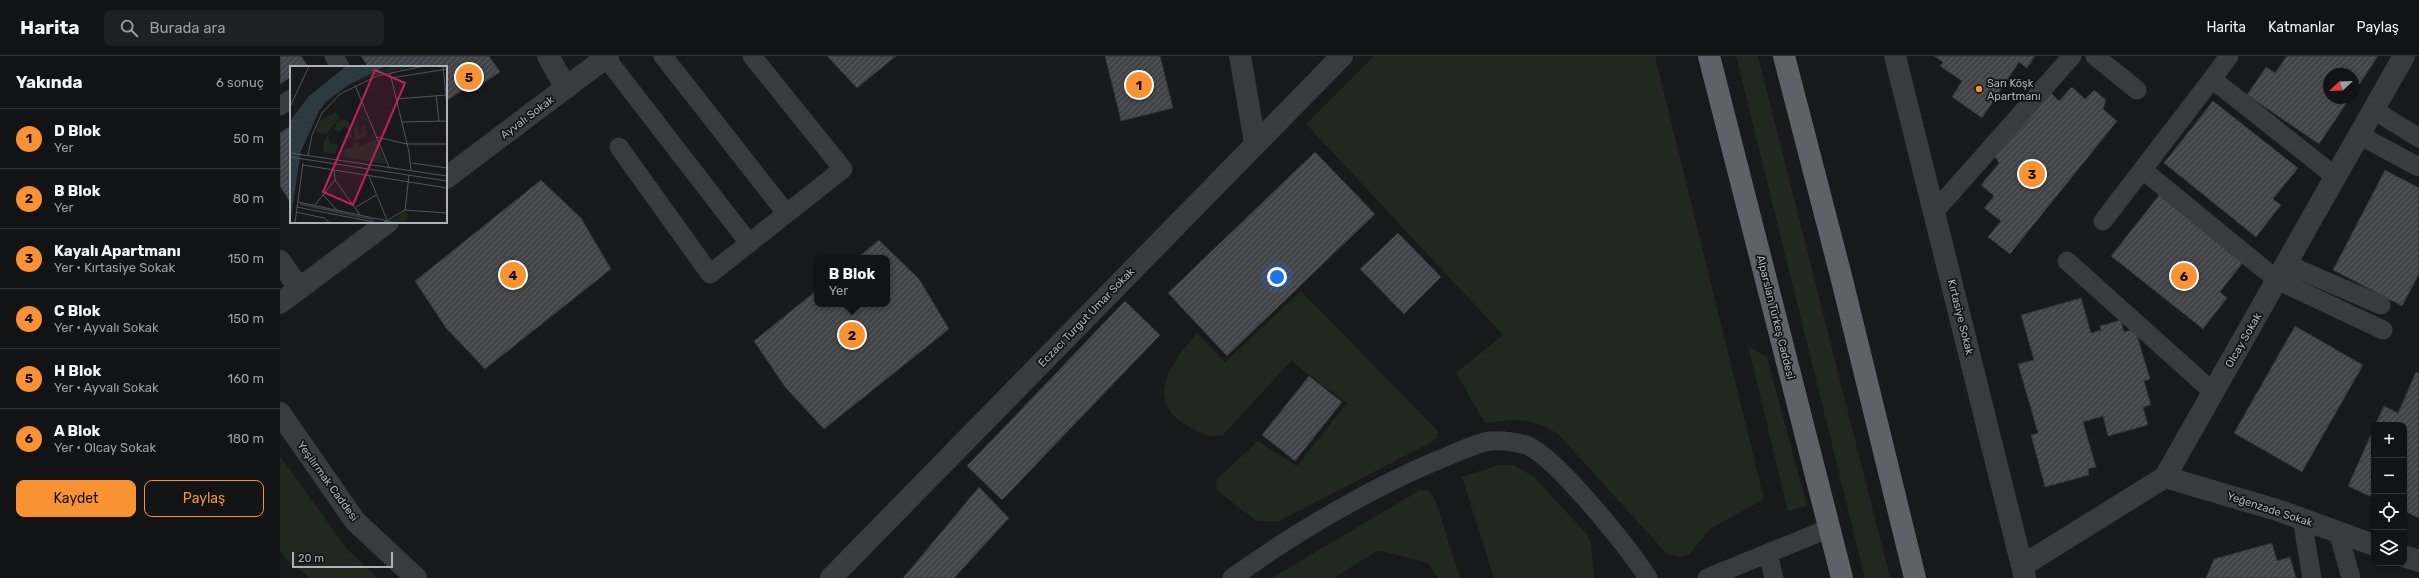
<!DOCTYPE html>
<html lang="tr">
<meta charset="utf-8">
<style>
body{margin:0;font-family:Rubik,sans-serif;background:#1f2022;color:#f1f3f6}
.controls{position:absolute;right:12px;bottom:12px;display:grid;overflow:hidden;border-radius:8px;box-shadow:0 1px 3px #0004}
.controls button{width:36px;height:36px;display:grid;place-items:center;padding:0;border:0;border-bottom:1px solid #313234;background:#121314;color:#f1f3f6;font:20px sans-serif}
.compass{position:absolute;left:2043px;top:12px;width:36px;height:36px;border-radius:50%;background:#121314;box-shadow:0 1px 3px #0004;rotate:247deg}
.scale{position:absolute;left:12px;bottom:10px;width:101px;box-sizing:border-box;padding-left:4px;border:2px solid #aab2bb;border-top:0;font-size:11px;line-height:14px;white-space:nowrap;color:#aab2bb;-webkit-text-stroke:3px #131315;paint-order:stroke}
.you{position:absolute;left:997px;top:221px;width:14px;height:14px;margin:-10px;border:3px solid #fff;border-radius:50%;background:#1a73e8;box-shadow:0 0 0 6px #1a73e833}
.badge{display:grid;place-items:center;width:26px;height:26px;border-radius:50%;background:#f89232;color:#111;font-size:13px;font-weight:700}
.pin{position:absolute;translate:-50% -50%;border:2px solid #fff;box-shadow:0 1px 4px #0006}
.popup{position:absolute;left:534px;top:199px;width:76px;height:52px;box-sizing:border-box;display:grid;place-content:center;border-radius:8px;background:#121314;filter:drop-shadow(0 1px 3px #0005);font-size:13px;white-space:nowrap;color:#9c9ea0}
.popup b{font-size:15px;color:#f1f3f6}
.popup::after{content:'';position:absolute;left:50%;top:100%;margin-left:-8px;border:8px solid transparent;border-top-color:#121314}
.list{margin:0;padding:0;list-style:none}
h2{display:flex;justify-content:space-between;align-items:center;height:52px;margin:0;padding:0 16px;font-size:17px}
h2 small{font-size:13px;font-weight:400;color:#9c9ea0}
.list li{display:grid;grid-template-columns:26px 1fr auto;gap:12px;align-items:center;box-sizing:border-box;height:60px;padding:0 16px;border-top:1px solid #313234}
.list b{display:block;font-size:15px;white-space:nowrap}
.list p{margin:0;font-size:13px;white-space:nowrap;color:#9c9ea0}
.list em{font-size:13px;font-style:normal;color:#9c9ea0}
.actions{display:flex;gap:8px;padding:12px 16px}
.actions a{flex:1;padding:9px 0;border:1px solid #f89232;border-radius:8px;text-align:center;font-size:14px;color:#f89232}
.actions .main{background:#f89232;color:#111}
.icon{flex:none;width:22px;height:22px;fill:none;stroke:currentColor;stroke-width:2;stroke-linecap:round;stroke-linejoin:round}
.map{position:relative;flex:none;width:2139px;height:522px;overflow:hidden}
header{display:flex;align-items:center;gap:24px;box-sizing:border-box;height:56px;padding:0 20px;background:#121314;border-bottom:1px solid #313234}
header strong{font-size:19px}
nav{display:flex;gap:22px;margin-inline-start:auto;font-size:14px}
.search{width:280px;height:36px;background:#1f2022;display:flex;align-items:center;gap:10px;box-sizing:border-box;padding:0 14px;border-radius:8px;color:#9c9ea0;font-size:15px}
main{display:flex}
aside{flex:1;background:#121314}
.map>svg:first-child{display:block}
</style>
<header>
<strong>Harita</strong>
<div class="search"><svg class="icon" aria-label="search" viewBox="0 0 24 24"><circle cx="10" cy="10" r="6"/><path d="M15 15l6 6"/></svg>Burada ara</div>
<nav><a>Harita</a><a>Katmanlar</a><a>Paylaş</a></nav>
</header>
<main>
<aside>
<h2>Yakında<small>6 sonuç</small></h2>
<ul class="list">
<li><span class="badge">1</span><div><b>D Blok</b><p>Yer</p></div><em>50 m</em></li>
<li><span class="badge">2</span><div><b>B Blok</b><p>Yer</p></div><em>80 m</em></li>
<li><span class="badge">3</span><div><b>Kayalı Apartmanı</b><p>Yer · Kırtasiye Sokak</p></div><em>150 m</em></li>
<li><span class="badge">4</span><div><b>C Blok</b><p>Yer · Ayvalı Sokak</p></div><em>150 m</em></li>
<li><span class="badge">5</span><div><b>H Blok</b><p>Yer · Ayvalı Sokak</p></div><em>160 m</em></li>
<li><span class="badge">6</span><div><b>A Blok</b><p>Yer · Olcay Sokak</p></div><em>180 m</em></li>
</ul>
<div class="actions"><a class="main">Kaydet</a><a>Paylaş</a></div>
</aside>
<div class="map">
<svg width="2139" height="522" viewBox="0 0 2139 522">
<defs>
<pattern id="building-hatch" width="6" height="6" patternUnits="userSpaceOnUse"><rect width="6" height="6" fill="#424447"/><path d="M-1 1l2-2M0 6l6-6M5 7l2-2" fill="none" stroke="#5b5d60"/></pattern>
</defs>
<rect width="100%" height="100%" fill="#18191a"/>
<path fill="#202920" d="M1094 0H1375L1484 443 1430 473 1409 499 1401 501 1387 498 1278 378C1247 360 1239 363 1205 367L1176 317 1223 279 1026 68Z
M1456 0H1478L1610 522H1585Z
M1021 235 1157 374V381L1152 386 999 465H977L940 437 936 432 937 423 978 385 1017 410 1067 347 1011 305 943 379C926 382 920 377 906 369 862 343 894 304 917 277L945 306Z
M1468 290 1487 301 1527 450 1508 455Z
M0 400 67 493 98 522H30L9 506 0 494Z
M1219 409H1233L1253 420 1307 478 1311 488 1314 522H1214L1182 421Z
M1140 434 1149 435 1155 443 1180 522H1158L1148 507 1102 495 1095 496 1054 522H992Z"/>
<path fill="url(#building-hatch)" stroke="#323337" d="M0 0H21L28 10 11 11V21L0 28Z
M81 0H209L220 16 196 32 193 27 166 45V11H88Z
M547 0H616L577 32Z
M825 0H880L893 52 841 65Z
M1654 0H1755L1747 12 1739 6 1702 62 1672 41 1682 25 1660 10 1663 6Z
M2007 0H2098L2073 38V18H2049V42H2070L2039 88 1967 39 1986 11 1995 17Z
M1792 31 1805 43 1814 34 1826 44 1823 53 1837 65 1730 198 1708 181 1721 165 1704 152 1714 140 1701 129 1719 107 1712 96 1768 34 1779 45Z
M1933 45 2018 112 1993 143 2001 149 1976 181 1884 107Z
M11 70V148L0 130V77Z
M1035 96 1095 158 947 300 888 237Z
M2105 114 2139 132V218L2122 250 2053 214Z
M261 124 301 162 331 213 205 313 166 272 135 225Z
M1880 138 1965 204 1940 236 1947 242 1923 273 1831 200Z
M1118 177 1161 221 1124 258 1080 213Z
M599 184 639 223 669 273 544 373 505 331 474 285 537 234V248H607V202H577Z
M1801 242 1811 277 1821 274 1820 270 1841 264 1844 276 1855 273 1870 323 1864 325 1871 349 1863 351 1868 369 1828 380 1823 360 1803 366 1816 411 1808 413 1809 419 1765 431 1751 379 1758 377 1738 308 1754 304 1741 259Z
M845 245 880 279 722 444 687 410Z
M2015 270 2083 309 2022 416 1954 377Z
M2136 316 2139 317V462L2124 455V369H2095L2104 350 2118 357Z
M1029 320 1062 346 1015 405 982 379Z
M2094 372V442L2068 430Z
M699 431 729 462 674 522H623Z
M1992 487 1997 505 2010 501 2016 522H1926L1934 503Z"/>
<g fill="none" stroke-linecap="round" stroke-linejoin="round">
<path stroke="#393b40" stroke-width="19" d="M54 0 60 11
M383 0 506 157
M1815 0 1857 34
M326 2 469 187
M1932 23 1949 0
M0 50 11 43
M2094 54 2139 82
M2079 79 2139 111
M339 91 430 218 563 113 472 0
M1863 114 1997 224 2103 274
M1655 155 1792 0
M1823 165 1932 23 2056 121
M1787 205 1933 336
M2006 208 2101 249
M2022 463 2032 522
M2058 476 2071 522
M1488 497 1494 522
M952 522C1014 477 1097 428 1168 400 1181 395 1196 387 1210 385 1222 384 1235 386 1246 389 1275 399 1350 494 1368 522
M1427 522 1550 472"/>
<path stroke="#393b40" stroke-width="22" d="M268 0 286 32
M960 0 975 87
M1615 0 1745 522
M166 122 328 0
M0 205 19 232
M0 247 108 166
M0 357 75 465 136 522
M1885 421 1997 454 2094 489
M2124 500 2139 505
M1742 510 1885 421 2124 0
M551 522 1062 0"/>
<path stroke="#5d6268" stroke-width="22" d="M1429 0 1562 522
M1504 0 1561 220 1635 522"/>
</g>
<circle fill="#f89232" stroke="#131315" stroke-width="1.5" cx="1699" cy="33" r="4"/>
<g text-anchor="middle" stroke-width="3.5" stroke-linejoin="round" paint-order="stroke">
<g font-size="11" fill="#aab2bb" stroke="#131315" text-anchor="start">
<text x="1707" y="31">Sarı Köşk<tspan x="1707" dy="13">Apartmanı</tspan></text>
</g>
<g font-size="11" fill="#aab2bb" stroke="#131315">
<text transform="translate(247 61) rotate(-37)" y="4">Ayvalı Sokak</text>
<text transform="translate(806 261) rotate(-46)" y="4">Eczacı Turgut Umar Sokak</text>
<text transform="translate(1496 261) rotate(76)" y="4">Alparslan Türkeş Caddesi</text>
<text transform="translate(1681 261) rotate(76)" y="4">Kırtasiye Sokak</text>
<text transform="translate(1963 284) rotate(-60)" y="4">Olcay Sokak</text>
<text transform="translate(48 425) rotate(54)" y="4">Yeşilırmak Caddesi</text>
<text transform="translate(1990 453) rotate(18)" y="4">Yeğenzade Sokak</text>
</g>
</g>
<g transform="translate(10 10)">
<rect width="157" height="157" fill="#18191a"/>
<path d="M105 0H125L85 9 64 18 86 5ZM46 46 50 52 36 68 25 66 31 54ZM54 53 60 57 62 72 50 71 60 68 57 62 54 61 49 67 44 63 47 56ZM74 59 77 70 65 74 64 62 68 60 69 69 73 67 71 61ZM38 68 40 77 49 79 45 88 33 86 34 75ZM86 74 96 98 54 91 53 84 62 81 65 77 68 76 70 80Z" fill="#202920"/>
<path d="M115 145 118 148 117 155 113 157 102 155Z" fill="#202920"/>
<path d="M96 0 57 20 37 35 29 45 11 85 0 157V55L19 30 55 1Z" fill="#2d3a3f"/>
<path fill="none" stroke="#2d3a3f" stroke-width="2" d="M10 138 84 154"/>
<path fill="none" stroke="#52565a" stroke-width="1" d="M153 0 157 41M100 7 119 86 121 105M101 12 157 3M65 19 99 101M146 29 149 55M106 33 157 29M0 41 19 0M112 56 157 55M86 71 117 78H157M0 87 157 110M18 89 22 69 32 47 50 28 87 10 134 0M0 91 157 115M122 97 157 102M13 99 157 122M44 104 45 114 70 149M79 110 97 154M33 129 48 145M8 136 107 157M24 140 45 114M7 141 88 157M66 141 86 129M115 144 119 109M6 146 34 152 40 157M5 157 13 97M93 157 115 144 157 147"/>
<path fill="#c12060" fill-opacity="0.15" stroke="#c12060" stroke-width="2" d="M85 4 115 17 63 139 33 126Z"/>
<rect width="157" height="157" fill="none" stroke="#aab2bb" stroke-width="2"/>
</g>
</svg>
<div class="controls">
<button>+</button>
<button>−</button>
<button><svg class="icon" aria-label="locate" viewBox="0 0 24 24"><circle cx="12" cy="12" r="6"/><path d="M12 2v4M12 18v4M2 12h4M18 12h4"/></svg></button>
<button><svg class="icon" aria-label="layers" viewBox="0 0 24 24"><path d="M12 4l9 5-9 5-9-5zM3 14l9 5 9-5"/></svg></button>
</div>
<svg class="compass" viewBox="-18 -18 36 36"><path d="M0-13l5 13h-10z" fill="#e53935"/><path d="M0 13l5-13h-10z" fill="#9c9ea0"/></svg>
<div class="scale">20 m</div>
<div class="you"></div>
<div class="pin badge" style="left:859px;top:29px">1</div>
<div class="pin badge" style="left:572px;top:279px">2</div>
<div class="popup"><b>B Blok</b>Yer</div>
<div class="pin badge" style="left:1752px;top:118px">3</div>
<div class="pin badge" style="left:233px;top:219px">4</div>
<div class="pin badge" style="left:189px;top:21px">5</div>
<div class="pin badge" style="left:1904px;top:220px">6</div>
</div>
</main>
